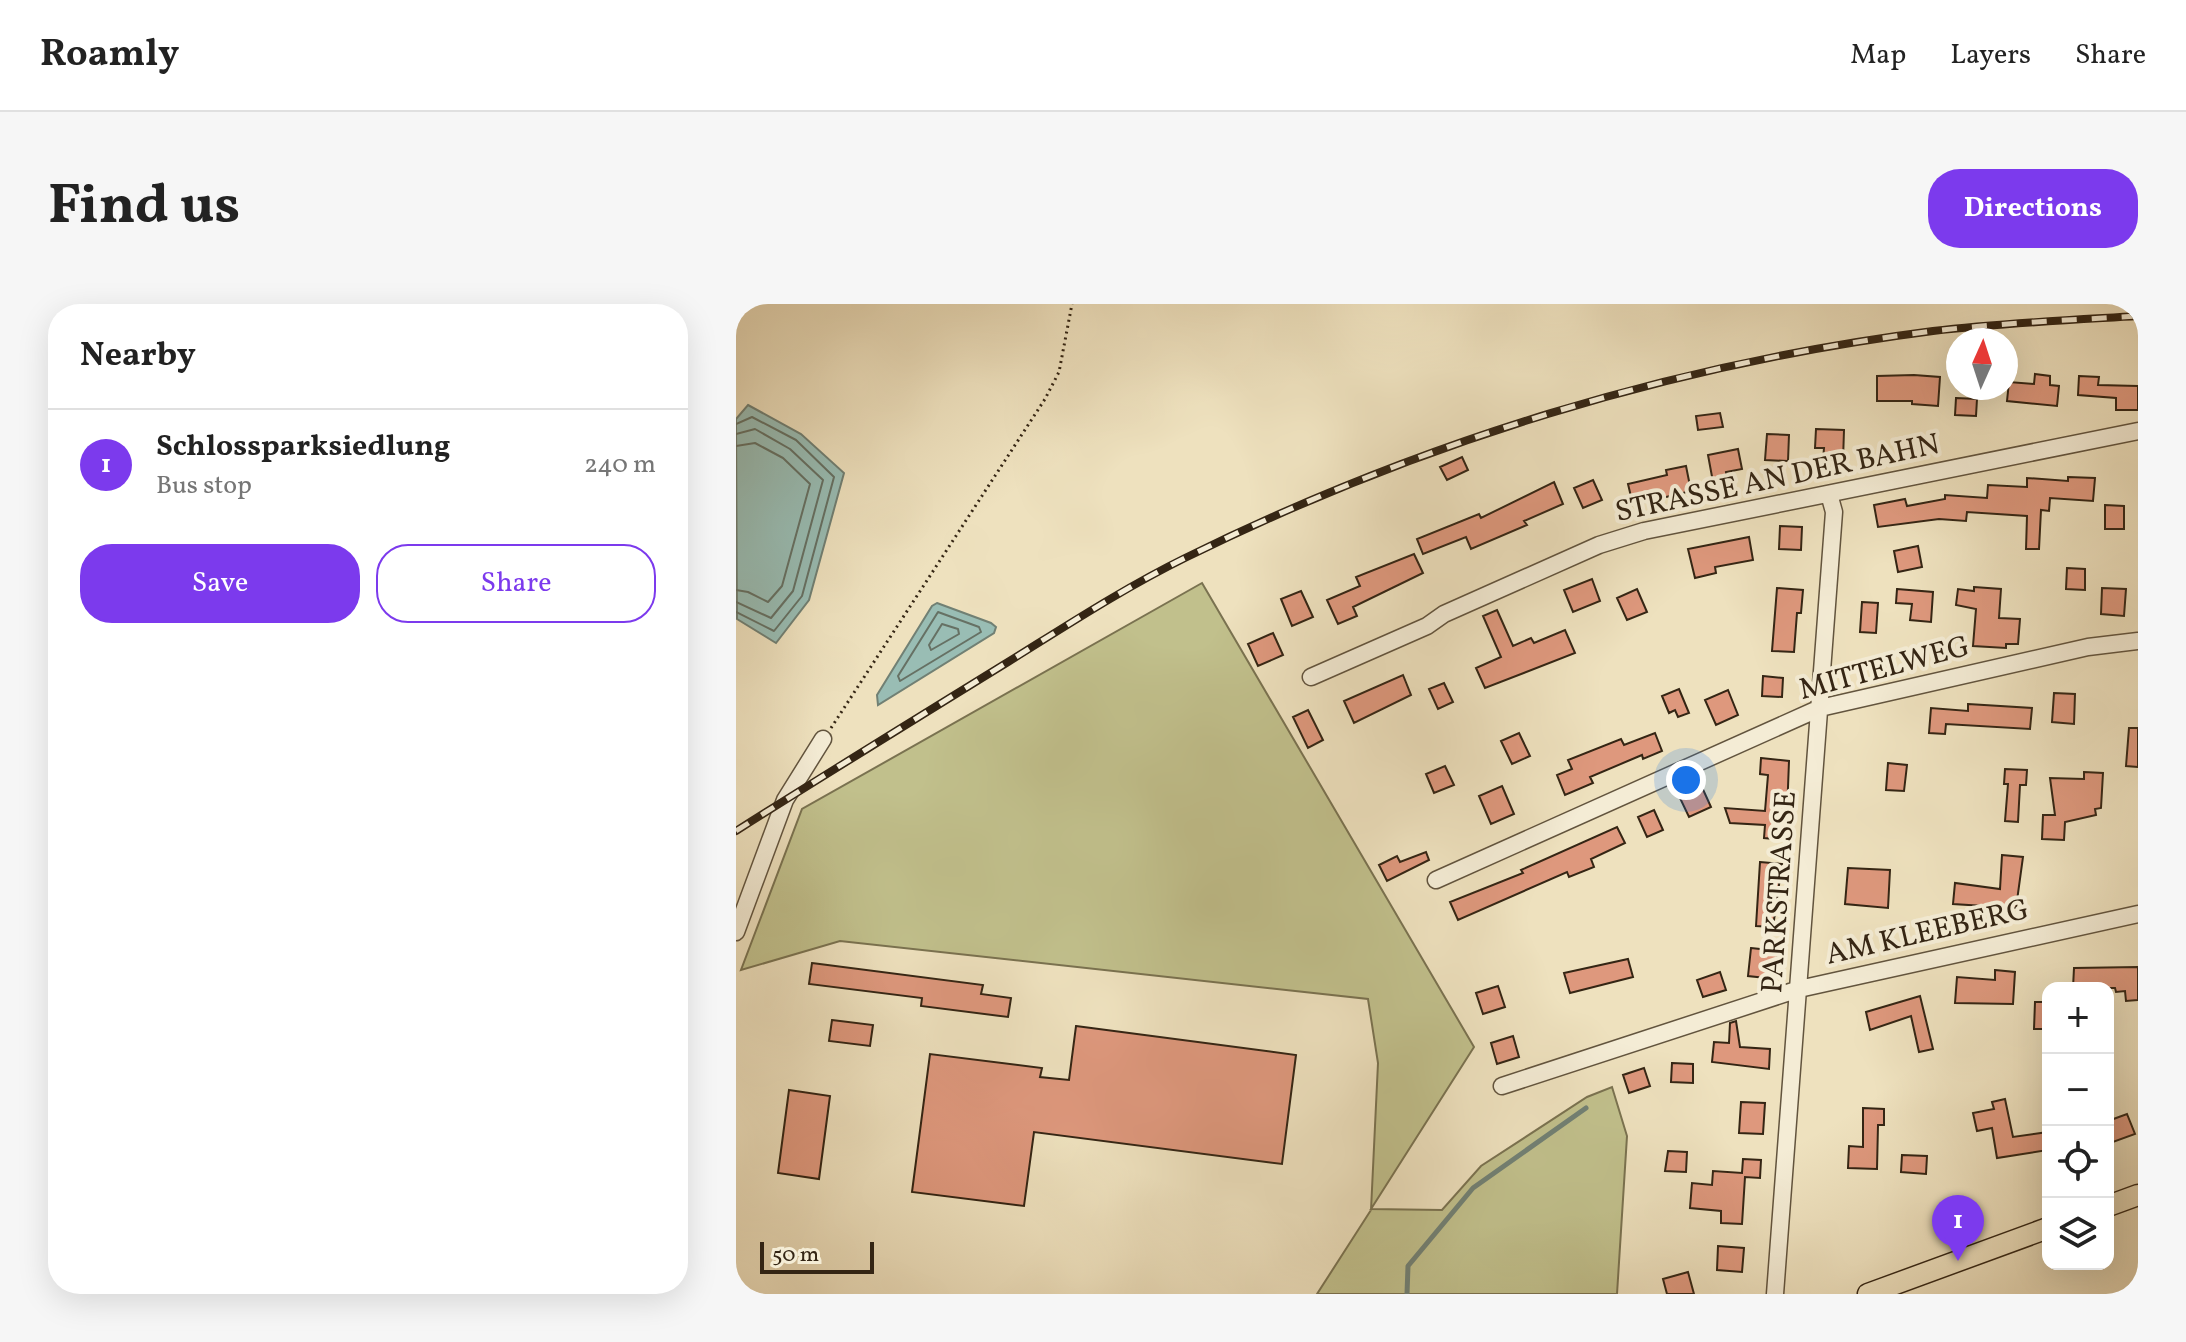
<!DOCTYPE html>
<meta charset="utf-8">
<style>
body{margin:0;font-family:Vollkorn,serif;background:#f6f6f6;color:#222}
.controls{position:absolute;right:24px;bottom:24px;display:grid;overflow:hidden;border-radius:16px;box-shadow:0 8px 32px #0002}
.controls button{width:72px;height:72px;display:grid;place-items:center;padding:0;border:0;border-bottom:2px solid #e0e0e0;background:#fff;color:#222;font:40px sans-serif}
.compass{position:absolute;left:1210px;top:24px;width:72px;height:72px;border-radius:50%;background:#fff;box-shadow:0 8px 32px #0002;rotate:3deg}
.scale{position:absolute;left:24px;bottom:20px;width:114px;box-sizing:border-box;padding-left:8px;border:4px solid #342514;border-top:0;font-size:22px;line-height:28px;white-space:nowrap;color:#342514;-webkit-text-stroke:6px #f4ecd5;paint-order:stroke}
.you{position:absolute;left:950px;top:476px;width:28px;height:28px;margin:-20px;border:6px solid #fff;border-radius:50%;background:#1a73e8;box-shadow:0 0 0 12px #1a73e833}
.badge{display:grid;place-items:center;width:52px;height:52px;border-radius:50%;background:#7c3aed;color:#fff;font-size:26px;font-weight:700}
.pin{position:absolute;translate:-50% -66px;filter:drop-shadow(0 2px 4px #0008)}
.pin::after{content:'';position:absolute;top:42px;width:28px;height:24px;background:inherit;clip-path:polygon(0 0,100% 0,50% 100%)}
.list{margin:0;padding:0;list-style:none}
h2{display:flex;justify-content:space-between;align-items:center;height:104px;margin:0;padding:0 32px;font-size:34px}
h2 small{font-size:26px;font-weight:400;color:#767676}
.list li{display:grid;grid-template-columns:52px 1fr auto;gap:24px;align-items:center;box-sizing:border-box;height:112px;padding:0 32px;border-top:2px solid #e0e0e0}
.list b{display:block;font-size:30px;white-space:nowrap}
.list p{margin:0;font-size:26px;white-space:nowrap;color:#767676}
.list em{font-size:26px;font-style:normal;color:#767676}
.actions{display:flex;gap:16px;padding:24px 32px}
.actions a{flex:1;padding:18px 0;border:2px solid #7c3aed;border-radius:32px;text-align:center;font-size:28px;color:#7c3aed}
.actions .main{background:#7c3aed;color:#fff}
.icon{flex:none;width:44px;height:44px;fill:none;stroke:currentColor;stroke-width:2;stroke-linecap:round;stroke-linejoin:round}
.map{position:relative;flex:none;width:1402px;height:990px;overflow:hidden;border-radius:32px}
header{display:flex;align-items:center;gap:48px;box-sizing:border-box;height:112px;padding:0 40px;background:#fff;border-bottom:2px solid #e0e0e0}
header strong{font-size:38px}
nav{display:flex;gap:44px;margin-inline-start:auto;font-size:28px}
.intro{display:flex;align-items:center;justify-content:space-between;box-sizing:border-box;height:192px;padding:0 48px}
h1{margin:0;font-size:56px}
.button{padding:20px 36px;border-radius:32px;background:#7c3aed;color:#fff;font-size:28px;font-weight:700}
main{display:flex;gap:48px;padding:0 48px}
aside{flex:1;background:#fff;border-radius:32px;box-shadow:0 8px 32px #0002}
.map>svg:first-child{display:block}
</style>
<header>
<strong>Roamly</strong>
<nav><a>Map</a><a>Layers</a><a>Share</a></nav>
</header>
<div class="intro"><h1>Find us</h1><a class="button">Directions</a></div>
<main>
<aside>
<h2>Nearby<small></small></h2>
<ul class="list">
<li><span class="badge">1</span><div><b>Schlossparksiedlung</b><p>Bus stop</p></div><em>240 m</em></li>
</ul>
<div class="actions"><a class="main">Save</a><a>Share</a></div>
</aside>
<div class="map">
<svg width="1402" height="990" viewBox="0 0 1402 990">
<rect width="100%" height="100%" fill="#eee1be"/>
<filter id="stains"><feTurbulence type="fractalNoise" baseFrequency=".0025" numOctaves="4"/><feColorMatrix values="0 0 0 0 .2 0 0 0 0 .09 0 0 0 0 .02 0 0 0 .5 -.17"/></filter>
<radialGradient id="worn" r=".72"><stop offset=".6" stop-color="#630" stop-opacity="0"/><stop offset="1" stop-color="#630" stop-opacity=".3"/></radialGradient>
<path fill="#c1c08c" stroke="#7a7250" stroke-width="2" d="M466 279 738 743 635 905 706 906 745 862 851 793 876 783 891 832 881 990H581L635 906 642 759 632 695 104 637 5 666 66 505Z"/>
<path fill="#99bdb4" stroke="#718074" stroke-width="2" d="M12 101 65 130 108 169 73 296 40 339 1 315 0 115Z
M201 299 255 319 260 323 258 329 142 401 141 391 196 302Z"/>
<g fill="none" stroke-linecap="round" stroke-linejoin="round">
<path stroke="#667164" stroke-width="2" d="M0 120 16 113 60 136 98 173 66 292 38 327 0 308
M0 130 19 125 54 145 87 176 57 287 35 314 0 298
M0 142 19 139 47 154 74 180 46 282 32 298 12 288 0 286
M202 308 243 323 245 328 164 377 162 372Z
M206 320 222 325 223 330 195 346 193 341Z"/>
<path stroke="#718074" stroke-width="5" d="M671 990 672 962 737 884 850 804"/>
</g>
<path fill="#de987d" stroke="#342514" stroke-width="2" d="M1299 70 1314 72V81L1323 82 1321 102 1271 97 1273 78 1298 80Z
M1178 71 1204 73 1202 102 1176 100V97H1141V72Z
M1343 72 1363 73 1362 81 1402 82V106H1380V94L1342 91Z
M1220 94 1241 95 1240 112 1219 111Z
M984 109 987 123 962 126 960 112Z
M1080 125 1108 126 1107 157 1087 156 1088 144H1079Z
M1031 130 1053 131 1052 157 1029 156Z
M1002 145 1006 165 990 168 991 175 977 178 972 151Z
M726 153 732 166 711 176 704 163Z
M950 162 955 187 897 201 892 180 931 171 930 166Z
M1332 173 1359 174 1357 197 1314 194 1313 207 1305 206 1303 245H1290L1291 212 1231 208 1230 217 1203 215 1142 223 1138 201 1169 195 1171 202 1209 195V191L1251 194 1252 181 1291 183V174L1332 177Z
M857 176 866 196 847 204 838 184Z
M818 178 827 200 788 217 791 221 735 245 730 233 687 250 681 235 743 210 745 214Z
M1369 201 1388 202V225H1369Z
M1044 222 1066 223 1065 246 1043 245Z
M1013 233 1017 256 979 263 980 269 959 274 952 245Z
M1182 242 1186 263 1162 268 1158 247Z
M678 250 687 269 617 303 621 312 602 320 591 296 624 282 620 273Z
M1331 264 1349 265V286L1330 285Z
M856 275 864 297 837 308 828 286Z
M1238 283 1265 285 1263 314 1284 315 1282 340H1270V344L1237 342 1240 305 1220 301 1222 285 1238 287Z
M1041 284 1067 286 1065 309H1061L1058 348 1036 347Z
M1366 284 1390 285 1388 312 1365 310Z
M901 285 911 308 891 316 881 294Z
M1161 285 1197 288 1195 318 1174 316 1176 300 1160 299Z
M565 287 577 313 556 322 545 295Z
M1126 298 1142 299 1140 329 1124 328Z
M761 306 777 342 795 334 798 339 829 326 839 349 749 384 740 364 765 353 747 312Z
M537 329 547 351 522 362 512 340Z
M667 371 675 391 618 419 608 397Z
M1027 372 1047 374 1046 393 1026 392Z
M708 379 717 398 702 405 693 385Z
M943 385 953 409 942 413 939 406 933 409 926 392Z
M992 386 1002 411 980 421 969 396Z
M1318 389 1339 390 1338 420 1316 418Z
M1232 400 1296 404 1294 425 1210 420 1209 430 1193 429 1195 404 1232 407Z
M572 406 587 436 572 444 557 413Z
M1393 424H1402V463L1390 462Z
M783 429 794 452 776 460 765 437Z
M919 429 926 447 907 455 906 451 854 473 857 479 829 491 821 471 836 465 832 456 885 435 888 441Z
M1025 454 1053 457 1050 536 1028 534 1029 521 994 519 989 504 1029 507 1032 471 1024 470Z
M1152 459 1171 461 1168 487 1150 486Z
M709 462 718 481 698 489 690 470Z
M1269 465 1291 466 1290 481H1284L1282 518 1269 517 1272 480H1268Z
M1348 468 1367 469 1365 504 1359 505 1360 511 1329 518 1328 536 1306 535 1307 511H1319L1314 474 1348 475Z
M965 481 975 503 953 513 943 492Z
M766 482 778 510 755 520 743 492Z
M918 506 927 526 911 533 902 513Z
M881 523 889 539 855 555 858 563 833 573 831 568 722 616 714 598 787 569 785 566Z
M690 548 693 556 651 577 643 561 661 552 664 558Z
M1266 551 1287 553 1280 604 1217 600 1219 579 1264 585Z
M1024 558 1046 560 1037 623 1020 622Z
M1112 564 1154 566 1152 604 1109 600Z
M1015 644 1042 647 1039 675 1012 672Z
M892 655 897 673 834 689 828 669Z
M76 659 247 681 245 690 275 694 272 713 185 702 186 694 73 680Z
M1402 663V696L1390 697 1389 687 1380 688 1379 684H1337L1338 664Z
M1259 666 1279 668 1277 700 1219 699 1221 673 1259 676Z
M984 668 990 686 967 693 961 676Z
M762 682 769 703 747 710 740 689Z
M1184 692 1197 745 1183 748 1175 712 1134 726 1130 708Z
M1299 698H1312V725H1298Z
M96 716 137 721 134 742 93 737Z
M1000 717 1004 743 1034 745 1033 765 976 758 978 738 993 739 994 719Z
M340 722 560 751 546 860 298 828 288 902 176 888 194 750 306 764 304 773 333 776Z
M777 732 783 753 761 760 755 739Z
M936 759 957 760V779L935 778Z
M908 764 914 782 893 789 887 771Z
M53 786 94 792 83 875 42 869Z
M1269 795 1277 833 1312 828V846L1261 854 1256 824 1241 827 1237 809 1258 805 1256 798Z
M1005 798 1029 799 1027 830 1003 829Z
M1127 804 1148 805V821H1142L1141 865 1112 864 1113 842 1127 843Z
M1391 810 1399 830 1377 838 1372 817Z
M932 847 951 848 950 868 929 867Z
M1166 851 1191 852 1190 870 1165 868Z
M1007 855 1025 856 1024 874 1009 873 1006 920 985 919V907L954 904 956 879 976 881 977 867 1006 869Z
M982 942 1008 944 1006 968 981 966Z
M952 968 958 990H931L927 975Z"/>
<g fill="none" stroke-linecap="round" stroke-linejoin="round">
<g stroke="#62543e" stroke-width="19">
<path id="minor" d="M575 373 691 322 708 310 863 241 908 227 1402 127
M700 576 1084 404 1352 343 1402 337
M0 628 49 496 87 435
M766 782 1063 685 1402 610
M1039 990 1098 208 1093 190"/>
</g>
<g stroke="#342514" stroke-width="23">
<path id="major" d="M1372 902 1402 891
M1132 990 1312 924"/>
</g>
<path stroke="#342514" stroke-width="3" stroke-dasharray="2 4" stroke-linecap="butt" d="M95 424 309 95 323 68 336 0"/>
<use href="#minor" stroke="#f4ecd5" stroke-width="16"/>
<use href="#major" stroke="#eee1be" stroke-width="20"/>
<g stroke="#342514" stroke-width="8">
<path id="rail" d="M0 527C90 470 181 414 272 358 330 322 388 284 449 254 684 138 937 60 1197 27 1265 19 1334 16 1402 12"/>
</g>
<use href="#rail" stroke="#f4ecd5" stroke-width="5" stroke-dasharray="15" stroke-linecap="butt"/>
</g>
<g text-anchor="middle" stroke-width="8" stroke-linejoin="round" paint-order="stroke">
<g font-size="30" fill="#342514" stroke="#f4ecd5">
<text transform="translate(1041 173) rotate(-12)" y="10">STRASSE AN DER BAHN</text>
<text transform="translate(1148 363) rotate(-15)" y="10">MITTELWEG</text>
<text transform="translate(1042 588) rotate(-86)" y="10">PARKSTRASSE</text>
<text transform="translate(1191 627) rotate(-13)" y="10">AM KLEEBERG</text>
</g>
</g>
<rect width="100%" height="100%" filter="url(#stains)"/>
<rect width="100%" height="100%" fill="url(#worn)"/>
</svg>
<div class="controls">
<button>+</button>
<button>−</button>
<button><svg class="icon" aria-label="locate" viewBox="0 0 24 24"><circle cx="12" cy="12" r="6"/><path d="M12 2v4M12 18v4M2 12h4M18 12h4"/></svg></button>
<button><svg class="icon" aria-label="layers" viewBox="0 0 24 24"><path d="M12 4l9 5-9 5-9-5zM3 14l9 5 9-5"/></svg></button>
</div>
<svg class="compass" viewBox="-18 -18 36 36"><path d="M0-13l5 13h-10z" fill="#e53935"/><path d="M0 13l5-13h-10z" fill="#767676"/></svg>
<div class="scale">50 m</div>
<div class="you"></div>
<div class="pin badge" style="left:1222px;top:957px">1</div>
</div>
</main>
